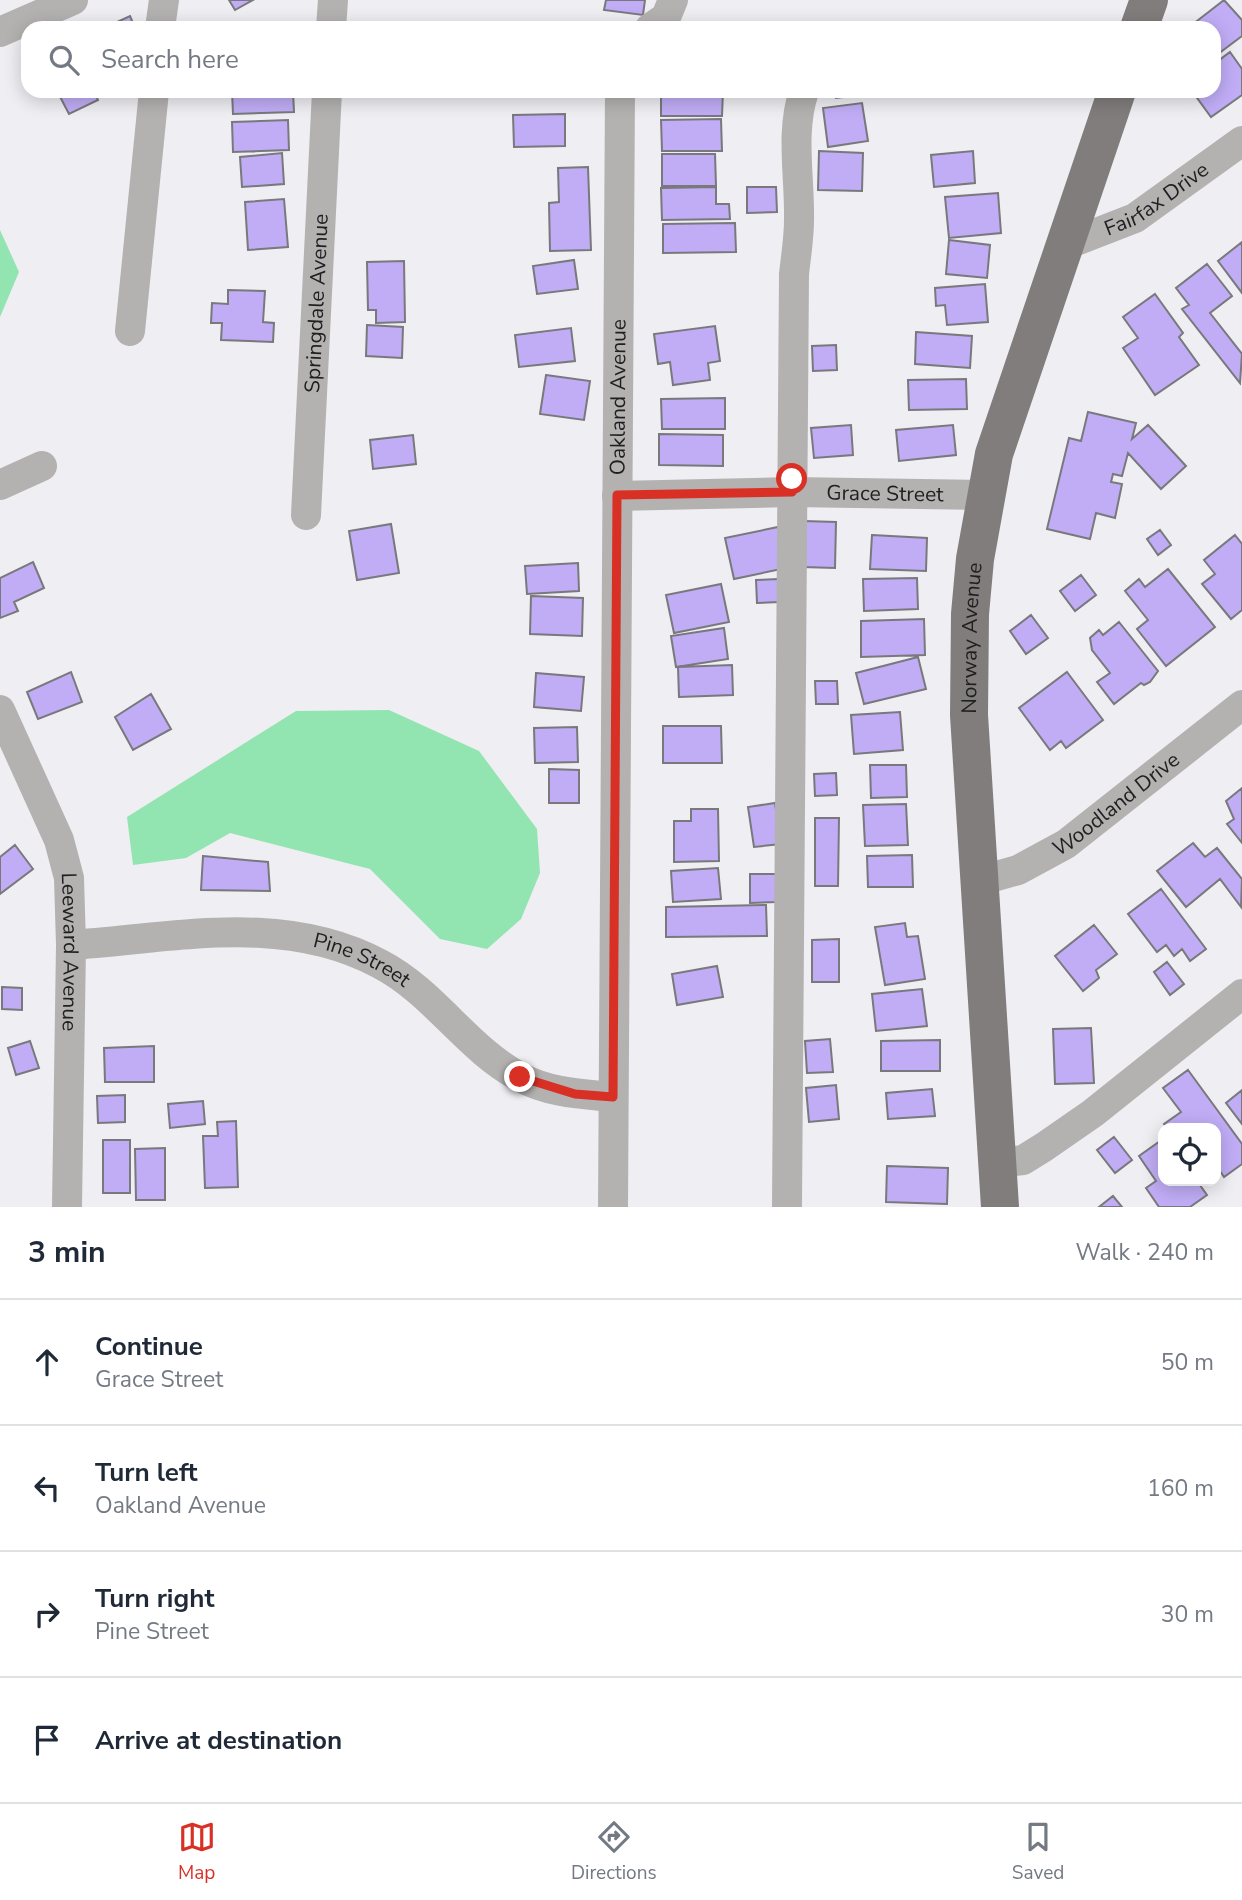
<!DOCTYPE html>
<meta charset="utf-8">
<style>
body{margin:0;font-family:"Nunito Sans",sans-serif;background:#f2f2f3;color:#1f2937}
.controls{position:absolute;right:21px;bottom:21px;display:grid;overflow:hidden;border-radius:14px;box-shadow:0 4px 18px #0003}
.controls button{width:63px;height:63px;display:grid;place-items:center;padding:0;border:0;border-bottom:2px solid #e0e1e3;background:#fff;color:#1f2937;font:35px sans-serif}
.stop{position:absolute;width:21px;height:21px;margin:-16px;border:5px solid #d93025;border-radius:50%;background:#fff}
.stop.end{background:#d93025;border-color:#fff;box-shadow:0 2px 7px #0008}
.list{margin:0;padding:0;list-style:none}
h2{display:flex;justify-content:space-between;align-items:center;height:91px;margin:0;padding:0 28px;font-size:30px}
h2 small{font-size:23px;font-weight:400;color:#747a83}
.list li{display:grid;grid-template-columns:46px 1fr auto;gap:21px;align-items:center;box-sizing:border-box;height:126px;padding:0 28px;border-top:2px solid #e0e1e3}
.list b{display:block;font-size:26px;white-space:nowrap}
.list p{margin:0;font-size:23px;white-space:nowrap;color:#747a83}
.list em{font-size:23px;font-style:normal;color:#747a83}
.icon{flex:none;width:38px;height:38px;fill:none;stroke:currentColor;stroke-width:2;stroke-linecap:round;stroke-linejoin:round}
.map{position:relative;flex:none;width:1242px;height:1207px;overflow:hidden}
.search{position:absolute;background:#fff;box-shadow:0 4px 18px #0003;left:21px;right:21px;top:21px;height:77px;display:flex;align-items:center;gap:18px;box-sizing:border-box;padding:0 24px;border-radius:21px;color:#747a83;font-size:26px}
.sheet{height:595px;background:#fff}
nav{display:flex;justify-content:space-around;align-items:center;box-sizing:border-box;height:98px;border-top:2px solid #e0e1e3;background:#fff;font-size:19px;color:#747a83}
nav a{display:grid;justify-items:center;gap:4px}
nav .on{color:#d93025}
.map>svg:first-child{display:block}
</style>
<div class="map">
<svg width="1242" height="1207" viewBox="0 0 1242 1207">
<rect width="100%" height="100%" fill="#efeef3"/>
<path fill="#92e4b1" d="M0 230 19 272 0 317Z
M389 710 479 751 537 829 540 873 521 919 487 949 440 939 370 869 230 833 186 858 133 865 127 817 296 711Z"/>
<path fill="#c0adf6" stroke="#79787c" stroke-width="2" d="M229 0H253L235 10Z
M606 0H645L643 15 604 10Z
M1224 0 1242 20V36L1214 57V28H1188Z
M130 16 135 28H104Z
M293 26V28H233V27Z
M1230 52 1242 69V95L1211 117 1192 91H1214V64Z
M57 91H94L98 100 69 114Z
M232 91H293L294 112 233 114Z
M661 91H723L722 116H661Z
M835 91H859L860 95 836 98Z
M862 103 868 141 828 147 823 108Z
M565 114V146L514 147 513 115Z
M721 119 722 151H662L661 120Z
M288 120 289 150 233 152 232 122Z
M819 151 863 153 862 191 818 190Z
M973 151 975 183 934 187 931 155Z
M282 153 284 184 242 187 240 157Z
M662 154H715L716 186H662Z
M588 167 591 250 550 251 549 203 559 202 558 168Z
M716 187V204H729L730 219 662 220 661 188Z
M747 187H776L777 212 747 213Z
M998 193 1001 233 949 238 945 197Z
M284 199 288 247 248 250 245 202Z
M735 223 736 252 663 253V224Z
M949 240 990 245 987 278 946 274Z
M1242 242V293L1218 261Z
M574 260 578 289 537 294 533 266Z
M404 261 405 322 376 323V310H368L367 262Z
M1207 264 1232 296 1210 313 1242 354 1240 383 1182 309 1189 305 1176 288Z
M985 284 988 322 947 325 945 305 936 306 935 288Z
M228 290 265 291 263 322 274 323 273 342 221 340 222 323H211L212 303 228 304Z
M1155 294 1183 333 1179 337 1199 365 1155 395 1123 348 1138 338 1123 317Z
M367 325 403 327 402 358 366 356Z
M715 326 720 361 708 363 710 380 673 385 670 362 658 364 654 334Z
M571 328 575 361 519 367 515 335Z
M916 332 972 336 970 368 915 364Z
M836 345 837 370 813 371 812 346Z
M546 375 590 381 584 420 540 414Z
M966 379 967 409 909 410 908 380Z
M725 398V429H662L661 399Z
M1088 412 1136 423 1132 439 1148 425 1186 466 1161 489 1128 453 1122 476 1113 474 1111 482 1122 484 1115 518 1096 513 1090 539 1047 529 1069 438 1081 441Z
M851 425 853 455 814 458 811 428Z
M953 425 956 455 899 461 896 430Z
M659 434 723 435V466L659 465Z
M413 435 416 464 373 469 370 440Z
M804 521 836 522 835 568 803 567Z
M391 524 399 573 357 580 349 531Z
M778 527 786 568 734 579 725 538Z
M1160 530 1171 545 1158 555 1147 539Z
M872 535 927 538 926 571 870 569Z
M1235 535 1242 544V610L1231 619 1202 584 1215 574 1204 560Z
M33 562 44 588 14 602 18 611 0 618V578Z
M578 563 579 591 527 594 525 566Z
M1168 569 1215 627 1166 666 1137 629 1148 620 1125 591 1139 579 1145 587Z
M1081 575 1096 595 1075 611 1060 591Z
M917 578 918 609 864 611 863 579Z
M778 579 779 602 757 603 756 580Z
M721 584 729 622 674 633 666 595Z
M531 596 583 598 582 636 530 634Z
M1031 615 1048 638 1026 654 1010 631Z
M924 619 925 655 861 657V621Z
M1119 622 1158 671 1150 682 1144 685 1141 683 1114 704 1097 682 1110 673 1092 650 1090 638 1099 630 1103 635Z
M724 628 728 659 676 667 671 636Z
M918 657 926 689 864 704 856 673Z
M732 665 733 695 679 697 678 667Z
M71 672 82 702 38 719 27 692Z
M1067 672 1103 720 1066 748 1061 741 1050 750 1019 708Z
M536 673 584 677 581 711 534 707Z
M815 681H837L838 704H816Z
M151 694 171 729 133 750 115 717Z
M900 712 903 750 854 754 851 715Z
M663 726H721L722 763H663Z
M577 727 578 762 535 763 534 728Z
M870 765H906L907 797 871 798Z
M549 769 579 770V803H549Z
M836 773 837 795 815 796 814 774Z
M1242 788V843L1227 824 1234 819 1226 801Z
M775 803 781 844 754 847 748 807Z
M906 804 908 845 865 846 863 805Z
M691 809H718L719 861 674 862V821H691Z
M815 818H839L838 886H815Z
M1193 843 1205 857 1217 848 1242 879 1241 907 1220 879 1186 907 1157 871Z
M15 845 33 869 0 894V857Z
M912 855 913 887H868L867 856Z
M203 856 268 862 270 891 201 890Z
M718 868 721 899 673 902 671 871Z
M750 874H777V902L750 903Z
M1161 889 1206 949 1190 961 1182 949 1174 956 1166 945 1157 952 1128 914Z
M766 905 767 936 666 937V907Z
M905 923 907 937 918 936 925 979 885 985 875 927Z
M1094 925 1117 954 1096 970 1099 978 1083 991 1055 956Z
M839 939V982H812V940Z
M1167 962 1184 984 1170 995 1154 972Z
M717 966 723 997 677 1005 672 974Z
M2 987 22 988V1010L2 1009Z
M922 989 927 1026 876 1031 872 994Z
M1091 1028 1094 1083 1055 1084 1053 1029Z
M830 1039 833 1072 807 1073 805 1041Z
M940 1040V1071H881V1041Z
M30 1041 39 1068 16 1075 8 1048Z
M154 1046V1082H105L104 1048Z
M1188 1070 1242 1144V1164L1224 1177 1216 1165V1128H1167L1164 1124 1181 1112 1163 1088Z
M836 1085 839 1119 809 1122 806 1088Z
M932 1089 935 1116 888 1119 886 1093Z
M1242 1090V1124L1226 1103Z
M125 1095V1122L98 1123 97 1096Z
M203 1101 205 1124 170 1128 168 1104Z
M236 1121 238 1187 205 1188 203 1136H218L217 1122Z
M1114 1137 1132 1160 1115 1173 1097 1150Z
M1163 1139V1181H1197L1207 1195 1190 1207H1159L1146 1188 1156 1181 1139 1156Z
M103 1140H130V1193H103Z
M165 1148V1200H136L135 1149Z
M887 1166 948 1168 947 1204 886 1202Z
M1113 1196 1122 1207H1099Z"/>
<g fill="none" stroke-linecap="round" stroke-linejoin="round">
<g stroke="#b4b1b1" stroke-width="30">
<path d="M160 28 164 0"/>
<path d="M331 28 333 0"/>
<path d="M650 28 666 17 673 0"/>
<path d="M0 32 73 0"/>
<path id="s1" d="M1063 246 1135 218 1242 141"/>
<path d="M130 331 154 91"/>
<path d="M0 485 42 466"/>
<path id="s2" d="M617 496 792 492 985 495"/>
<path id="s3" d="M306 515 327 91"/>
<path id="s4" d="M0 710 59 840 69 878 71 945 67 1207"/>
<path id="s5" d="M979 881 1018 870 1066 844 1242 705"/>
<path id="s6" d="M71 945C174 938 283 912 380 964 434 992 467 1049 520 1077 549 1093 582 1094 613 1097"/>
<path d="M997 1163 1023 1160 1044 1147 1093 1113 1242 994"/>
<path id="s7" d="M613 1207 620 91"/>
<path d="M787 1207 794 274C796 256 799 238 799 220 800 176 790 133 804 91"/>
</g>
<g stroke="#827d7d" stroke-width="38">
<path d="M1139 28 1149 0"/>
<path id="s8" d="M1000 1207 969 715 970 614 975 559 994 454 1117 91"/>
</g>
</g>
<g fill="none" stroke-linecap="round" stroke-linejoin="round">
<path stroke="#d93025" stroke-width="9" d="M520 1077 575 1094 613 1097 617 495 792 492V479"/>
</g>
<g text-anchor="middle" stroke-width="7" stroke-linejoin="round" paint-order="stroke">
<g font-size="21" fill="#1f1e20" stroke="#efeef3">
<text dy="7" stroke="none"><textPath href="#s1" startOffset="105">Fairfax Drive</textPath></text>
<text dy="7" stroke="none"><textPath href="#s3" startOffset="212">Springdale Avenue</textPath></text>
<text dy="7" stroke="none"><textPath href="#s7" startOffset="810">Oakland Avenue</textPath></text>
<text dy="7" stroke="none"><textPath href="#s2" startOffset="268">Grace Street</textPath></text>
<text dy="7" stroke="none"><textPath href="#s8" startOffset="570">Norway Avenue</textPath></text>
<text dy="7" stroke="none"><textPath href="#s5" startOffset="159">Woodland Drive</textPath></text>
<text dy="7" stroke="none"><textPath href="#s4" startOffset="256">Leeward Avenue</textPath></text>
<text dy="7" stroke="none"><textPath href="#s6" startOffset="296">Pine Street</textPath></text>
</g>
</g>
</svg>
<div class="controls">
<button><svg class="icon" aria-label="locate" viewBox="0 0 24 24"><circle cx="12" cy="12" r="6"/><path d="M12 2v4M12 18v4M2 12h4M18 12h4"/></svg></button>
</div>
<div class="stop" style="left:792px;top:479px"></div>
<div class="stop end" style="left:520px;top:1077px"></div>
<div class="search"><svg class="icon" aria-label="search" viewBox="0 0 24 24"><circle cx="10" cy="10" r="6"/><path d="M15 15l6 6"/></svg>Search here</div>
</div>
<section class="sheet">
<h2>3 min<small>Walk · 240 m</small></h2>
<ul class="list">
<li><svg class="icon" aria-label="ahead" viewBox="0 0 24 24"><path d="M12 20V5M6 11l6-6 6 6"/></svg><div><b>Continue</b><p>Grace Street</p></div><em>50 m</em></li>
<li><svg class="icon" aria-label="left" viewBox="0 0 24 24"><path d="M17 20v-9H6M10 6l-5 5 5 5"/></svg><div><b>Turn left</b><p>Oakland Avenue</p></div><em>160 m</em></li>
<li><svg class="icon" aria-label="right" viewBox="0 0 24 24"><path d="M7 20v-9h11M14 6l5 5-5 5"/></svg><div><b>Turn right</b><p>Pine Street</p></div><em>30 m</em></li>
<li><svg class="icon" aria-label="arrive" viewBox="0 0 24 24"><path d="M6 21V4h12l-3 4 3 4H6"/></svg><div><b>Arrive at destination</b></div></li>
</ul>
</section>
<nav>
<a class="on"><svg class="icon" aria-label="map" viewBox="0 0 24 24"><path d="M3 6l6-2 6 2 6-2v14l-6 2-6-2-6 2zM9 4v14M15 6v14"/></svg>Map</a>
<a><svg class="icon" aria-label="directions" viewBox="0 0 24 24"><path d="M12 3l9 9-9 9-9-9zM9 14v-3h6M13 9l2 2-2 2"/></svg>Directions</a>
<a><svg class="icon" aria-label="saved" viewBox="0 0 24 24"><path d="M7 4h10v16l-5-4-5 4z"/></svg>Saved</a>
</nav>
